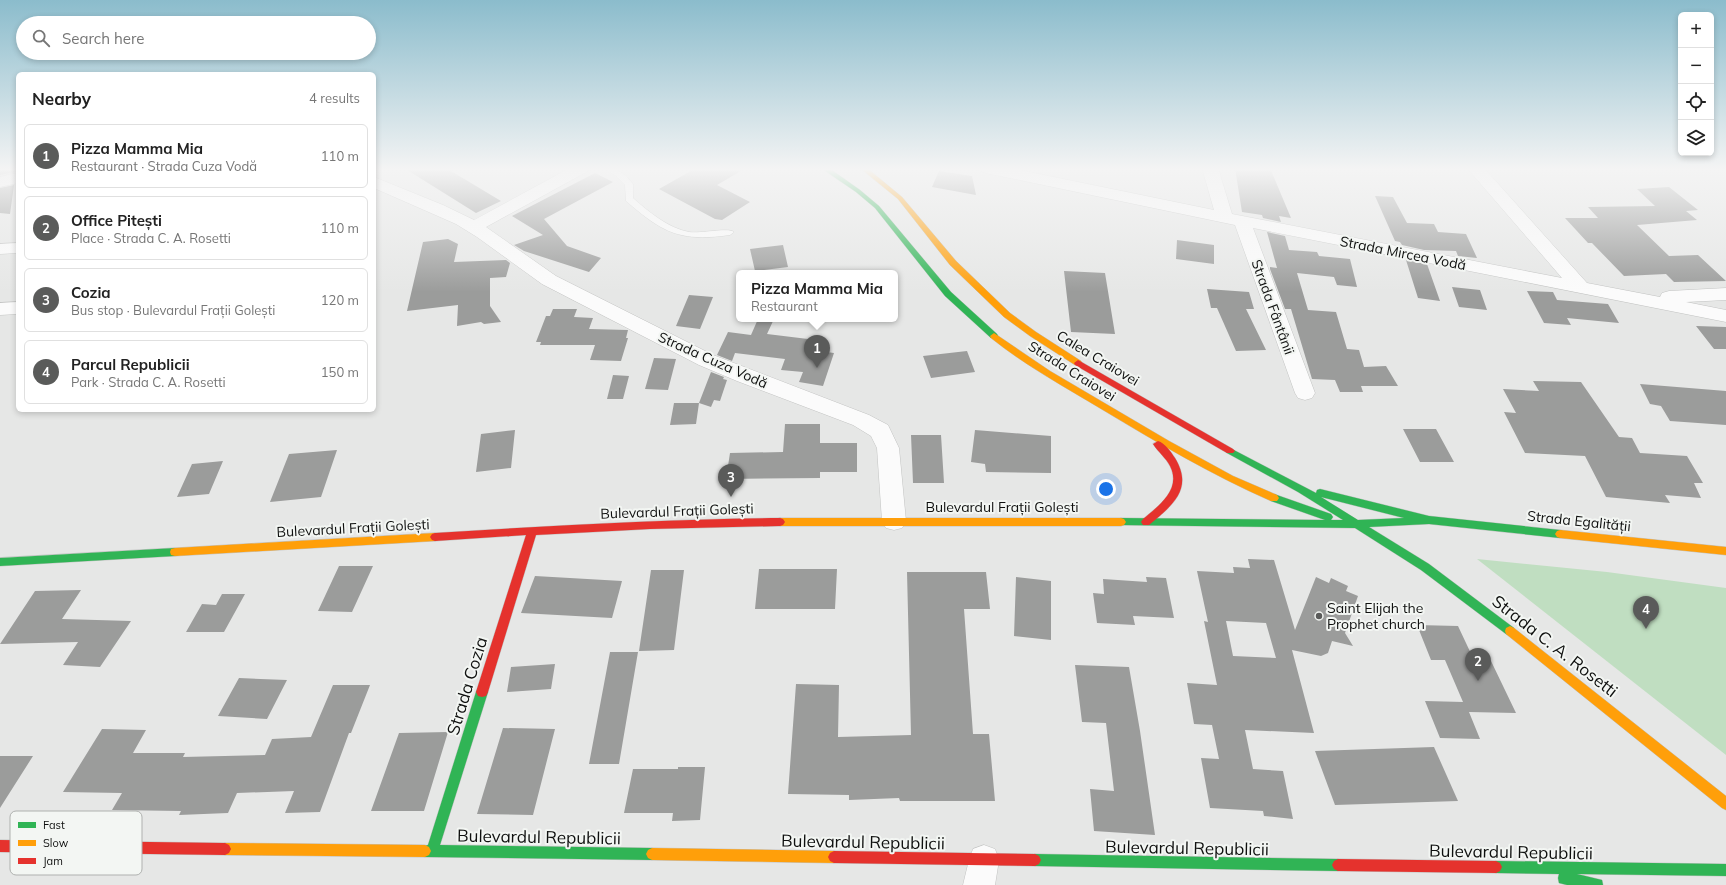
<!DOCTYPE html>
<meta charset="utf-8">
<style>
body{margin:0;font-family:Mulish,sans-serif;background:#f2f2f2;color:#222}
.controls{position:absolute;right:12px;top:12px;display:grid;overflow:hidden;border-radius:6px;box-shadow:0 2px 6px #0003}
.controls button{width:36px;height:36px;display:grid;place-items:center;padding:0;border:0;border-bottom:1px solid #e0e0e0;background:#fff;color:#222;font:20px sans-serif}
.you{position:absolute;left:1106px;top:489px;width:14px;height:14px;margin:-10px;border:3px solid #fff;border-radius:50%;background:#1a73e8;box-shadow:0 0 0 6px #1a73e833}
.badge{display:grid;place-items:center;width:26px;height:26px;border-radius:50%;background:#5a5b5a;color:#fff;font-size:13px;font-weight:700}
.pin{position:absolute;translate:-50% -33px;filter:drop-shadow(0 1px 2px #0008)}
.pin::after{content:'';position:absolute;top:21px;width:14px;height:12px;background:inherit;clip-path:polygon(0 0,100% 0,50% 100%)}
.popup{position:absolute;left:736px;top:270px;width:162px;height:52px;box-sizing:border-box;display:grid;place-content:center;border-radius:6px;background:#fff;filter:drop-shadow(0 1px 3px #0005);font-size:13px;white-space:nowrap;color:#767676}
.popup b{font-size:15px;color:#222}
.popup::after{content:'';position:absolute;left:50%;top:100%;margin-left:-8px;border:8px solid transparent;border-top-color:#fff}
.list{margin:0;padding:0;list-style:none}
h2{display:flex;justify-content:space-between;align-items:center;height:52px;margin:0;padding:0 16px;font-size:17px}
h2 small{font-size:13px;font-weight:400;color:#767676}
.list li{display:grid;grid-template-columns:26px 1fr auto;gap:12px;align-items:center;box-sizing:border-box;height:64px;margin:0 8px 8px;padding:0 8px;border:1px solid #e0e0e0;border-radius:6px}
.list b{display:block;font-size:15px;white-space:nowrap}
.list p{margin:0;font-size:13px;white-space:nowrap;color:#767676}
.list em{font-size:13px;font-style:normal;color:#767676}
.icon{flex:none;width:22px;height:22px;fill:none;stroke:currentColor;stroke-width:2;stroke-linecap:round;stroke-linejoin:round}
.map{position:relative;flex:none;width:1726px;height:885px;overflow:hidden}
.search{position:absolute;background:#fff;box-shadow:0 2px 6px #0003;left:16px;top:16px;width:360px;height:44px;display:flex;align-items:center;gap:10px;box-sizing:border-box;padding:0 14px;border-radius:22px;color:#767676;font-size:15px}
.panel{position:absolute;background:#fff;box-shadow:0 2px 6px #0003;left:16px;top:72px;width:360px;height:340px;border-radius:6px}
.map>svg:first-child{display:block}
</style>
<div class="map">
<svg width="1726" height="885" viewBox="0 0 1726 885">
<rect width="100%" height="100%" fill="#e6e7e6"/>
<path fill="#c0dec1" d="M1477 559 1607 572 1726 588V755Z"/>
<path fill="#9b9c9b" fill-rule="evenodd" d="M0 168H16L15 172 0 175Z
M404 168H446L501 201 476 213Z
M696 168H746L717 185 750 202 722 220 715 219 659 189Z
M1235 168H1270L1291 218 1279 216 1281 222 1263 218 1262 215 1242 212Z
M939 171 972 176 976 195 932 187Z
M595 173 613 182 544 219 567 246 601 258 589 272 524 251 514 245 543 235 512 216Z
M14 185 10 214 0 213V188Z
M1669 187 1698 210 1686 211 1697 220 1637 225 1669 256 1698 255 1726 281 1674 282 1666 274 1624 276 1592 243H1588L1565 218H1598L1588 207 1655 206 1637 189Z
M1375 196 1393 197 1407 223 1434 224 1438 232 1466 234 1477 258 1458 256 1456 251 1424 250 1402 245 1400 242 1395 241Z
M1267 232 1285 236 1289 250 1317 252 1319 256 1350 259 1357 287 1337 285 1334 277 1297 273 1308 310 1336 312 1347 349 1359 350 1364 367 1386 366 1398 386H1361L1363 392H1340L1335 380 1312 379 1291 309H1285L1270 269V267L1277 268Z
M448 239 458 244 454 262 506 260 510 263 506 277 490 278V306L501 322 484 324 481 322 457 326 458 305 407 311 423 242Z
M1177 240 1214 245V264L1176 259Z
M783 245 788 267 755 271 750 249Z
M1406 260 1427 264 1440 301 1418 298Z
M1064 271 1105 273 1115 334 1071 332Z
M1452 287 1480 290 1487 310 1459 307Z
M1207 289 1249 292 1254 309H1246L1266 350 1236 351 1217 308H1211Z
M1527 291 1553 292 1557 300 1608 304 1619 323 1567 318 1571 325 1544 323Z
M689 295 713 297 700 329 676 326Z
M553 309H577L574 317 593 318 589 329 628 330 626 338H628L621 361 590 360 595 345H540L541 342H536L546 316H550Z
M758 319H774L767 334 808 339 805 349 834 353 823 386 799 382 803 372 781 370 785 359 735 353 732 361 717 355 728 332 751 335Z
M1696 326 1726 327V349H1714Z
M967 351 975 372 931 378 923 356Z
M654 358 676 359 668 390 645 389Z
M711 372 724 377 723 379 727 380 720 401 714 400 711 407 699 403Z
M613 375 629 376 623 399H607Z
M1533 381 1581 382 1619 437 1632 438 1640 453 1687 456 1703 483H1694L1701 498 1665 495 1670 503 1606 497 1585 456 1525 453 1504 412 1516 413 1503 389 1539 391Z
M1640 384 1726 391V425L1670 421 1661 406 1650 404Z
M674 403H699L696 424 670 425Z
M785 424H820V443H857V472H820V478L726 479 730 453 783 452Z
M1403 429H1436L1454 462H1420Z
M515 430 511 468 476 472 481 434Z
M975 430 1051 436V473L986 472 985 464 971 462Z
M911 435H941L944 483H913Z
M337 450 321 497 270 502 289 454Z
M223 461 209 494 177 497 192 464Z
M1248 559 1274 560 1295 630 1316 577 1329 583 1331 578 1348 586 1346 591 1358 596 1345 633 1353 646 1332 641 1328 653 1321 656 1292 650 1314 733 1245 730 1253 769 1283 771 1293 819 1264 816 1263 811 1210 808 1201 758 1219 759 1212 725 1194 724 1187 683 1217 685 1204 621 1208 622 1197 571 1234 573 1233 567 1250 568ZM1226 621 1266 623 1276 658 1233 656Z
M339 566H373L352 612 318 611Z
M759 569H837L835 609H755Z
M651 570H684L674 650 639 651Z
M907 572H986L990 609H964L973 734H989L995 801H900L899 798 849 800V795L788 794 796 684 839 685 838 737 911 735Z
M535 576 622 581 612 618 521 613Z
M1016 577 1051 581V640L1014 636Z
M1146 577 1166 578 1174 618 1133 616 1135 625 1097 623 1093 593 1104 594 1103 579 1147 582Z
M81 590 62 619 131 621 100 667 63 665 78 642 0 644 35 591Z
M222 594H245L224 632H186L202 604 216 605Z
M1417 625 1458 626 1474 660 1491 661 1516 713 1469 712 1480 739 1440 738 1425 701 1463 702 1445 660H1431Z
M610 652H638L619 764H589Z
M555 664 551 689 507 692 511 667Z
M1075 665 1129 667 1140 731 1155 835 1094 831 1090 789 1114 791 1106 723 1082 722Z
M239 678 287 680 267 719 218 716Z
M333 685H370L351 733H349L320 812 285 813 294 791 237 793 228 813 179 815 181 811 112 810 122 793 63 792 102 729 146 730 133 753H185L183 757 265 755 272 739 311 737Z
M503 728 555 729 533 815 477 814Z
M448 732 424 811H371L399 733Z
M1434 747 1458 801 1335 805 1315 751Z
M0 756H33L0 808Z
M678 767H705L700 820 672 821 673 813H624L633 769H678Z"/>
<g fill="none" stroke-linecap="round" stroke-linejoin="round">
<g stroke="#c2c3c2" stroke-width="1">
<path id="lane" d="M604 168C618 168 624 173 633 184V198C649 212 668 228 689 232 699 234 729 227 734 232L730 235C680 242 663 233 626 201L625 185 616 176Z"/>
</g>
<g stroke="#c2c3c2" stroke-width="1">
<path id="street" d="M570 168H590L588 171 486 227 556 276 713 355 869 415 888 425 899 448 906 521 902 528 894 530 886 528 882 521 877 448 871 436 853 425 737 381 699 365 542 284 477 237 456 224 374 188V177L443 205 474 220Z
M978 168H1010L1214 210 1202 168H1218L1232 214 1562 278 1467 168H1484L1587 283 1660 297 1662 293 1669 291 1726 288V300L1686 302 1726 310V322L1253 228 1315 393 1312 398 1305 400 1298 398 1295 393 1235 225 986 173 980 171Z
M18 173V183L0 187V177Z
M18 243V253L0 254V244Z
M18 302V314L0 315V303Z
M984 845 995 849 999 860 995 885H963L969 860 973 849Z"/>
</g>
<g stroke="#c2c3c2" stroke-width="1">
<path id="fast" d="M821 168H829L860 190 879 206 951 292 997 334 998 336 997 338H991L945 296 875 208 856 192Z
M1230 448 1316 493 1317 490 1320 489 1429 516 1560 530 1563 531 1565 534 1563 537 1560 538 1429 524 1369 527 1429 564 1514 628 1515 631 1514 634 1510 636 1506 634 1421 570 1355 528 1118 525 1116 522 1118 519 1121 518 1325 520 1271 501 1269 498 1271 495 1274 494 1331 514 1333 517 1331 520H1343L1298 492 1227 453 1225 451 1227 449ZM1321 497 1404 518 1358 520Z
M175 548 179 549 180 552 179 555 175 556 0 566V558Z
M482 687 486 688 488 692 440 845 652 848 656 850 658 854 656 858 652 860 425 857 421 855 419 851 421 847 428 845 476 692 478 688Z
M1035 854 1338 859 1342 861 1344 865 1342 869 1338 871 1035 866 1031 864 1029 860 1031 856Z
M1496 861 1726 864V876L1577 874 1602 880 1603 885H1567L1559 883 1558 878 1559 874 1496 873 1492 871 1490 867 1492 863Z"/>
</g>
<g stroke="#c2c3c2" stroke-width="1">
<path id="slow" d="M860 168H867L902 197 956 261 1010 313 1036 332 1081 361 1082 363 1081 365H1075L1030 336 1004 317 950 265 898 199Z
M994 333 1050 371 1169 441 1233 476 1277 495 1279 498 1277 501H1271C1212 475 1158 443 1103 410 1065 387 1026 366 991 338L990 336Z
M780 518H1121L1124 519 1126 522 1124 525 1121 526H780L777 525 775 522 777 519Z
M1560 530 1726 547V555L1560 538 1557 537 1555 534 1557 531Z
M435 533 438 534 440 537 438 540 435 541 175 556 171 555 170 552 171 549 175 548Z
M1510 626 1514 628 1726 796V810L1722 808 1506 634 1505 631 1506 628Z
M225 843 425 845 429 847 431 851 429 855 425 857 225 855 221 853 219 849 221 845Z
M652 848 834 851 838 853 840 857 838 861 834 863 652 860 648 858 646 854 648 850Z"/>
</g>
<g stroke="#c2c3c2" stroke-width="1">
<path id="jam" d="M1078 360 1233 449 1235 451 1233 453H1227L1075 365 1074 363Z
M1158 441C1165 443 1171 452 1175 458 1194 489 1172 506 1149 525H1143L1141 522 1143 519C1158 506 1182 490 1170 466 1166 458 1158 452 1153 444Z
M780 518 783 519 785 522 783 525 780 526 650 529 536 535 488 692 486 696 482 697 478 696 476 692 526 535 435 541 432 540 430 537 432 534 435 533C550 526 665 519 780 518Z
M0 840 225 843 229 845 231 849 229 853 225 855 0 852Z
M834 851 1035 854 1039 856 1041 860 1039 864 1035 866 834 863 830 861 828 857 830 853Z
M1338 859 1496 861 1500 863 1502 867 1500 871 1496 873 1338 871 1334 869 1332 865 1334 861Z"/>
</g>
<use href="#lane" fill="#fbfbfb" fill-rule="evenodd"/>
<use href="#street" fill="#fbfbfb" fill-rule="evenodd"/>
<use href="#fast" fill="#30b455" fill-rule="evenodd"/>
<use href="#slow" fill="#ff9f0a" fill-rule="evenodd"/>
<use href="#jam" fill="#e5322d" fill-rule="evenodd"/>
</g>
<linearGradient id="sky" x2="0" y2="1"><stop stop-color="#8bbccc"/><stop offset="0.58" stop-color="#f4f4f4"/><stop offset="1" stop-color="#f4f4f4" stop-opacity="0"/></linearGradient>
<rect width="1726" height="292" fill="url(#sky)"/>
<circle fill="#5a5b5a" stroke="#f3f6f3" stroke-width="1.5" cx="1319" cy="616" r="4"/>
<g text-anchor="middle" stroke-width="4" stroke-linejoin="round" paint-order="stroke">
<g font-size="14" fill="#0f100f" stroke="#f3f6f3">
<text transform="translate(1403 253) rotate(11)" y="5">Strada Mircea Vodă</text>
<text transform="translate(1273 307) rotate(70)" y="5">Strada Fântânii</text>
<text transform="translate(1098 358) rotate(31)" y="5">Calea Craiovei</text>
<text transform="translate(713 360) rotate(24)" y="5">Strada Cuza Vodă</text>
<text transform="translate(1072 371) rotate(32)" y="5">Strada Craiovei</text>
<text x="1002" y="512">Bulevardul Frații Golești</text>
<text transform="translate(677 511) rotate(-2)" y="5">Bulevardul Frații Golești</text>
<text transform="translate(1579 521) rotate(6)" y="5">Strada Egalității</text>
<text transform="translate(353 528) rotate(-3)" y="5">Bulevardul Frații Golești</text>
</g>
<g font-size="14" fill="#0f100f" stroke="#f3f6f3" text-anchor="start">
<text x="1327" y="613">Saint Elijah the<tspan x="1327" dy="16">Prophet church</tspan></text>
</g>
<g font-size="17" fill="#0f100f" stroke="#f3f6f3">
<text transform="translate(1555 646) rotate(38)" y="6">Strada C. A. Rosetti</text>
<text transform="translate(467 686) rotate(-73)" y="6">Strada Cozia</text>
<text transform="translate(539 837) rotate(1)" y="6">Bulevardul Republicii</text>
<text transform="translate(863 842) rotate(1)" y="6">Bulevardul Republicii</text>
<text transform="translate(1187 848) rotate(1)" y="6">Bulevardul Republicii</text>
<text transform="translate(1511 852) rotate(1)" y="6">Bulevardul Republicii</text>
</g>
</g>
<rect x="10" y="811" width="132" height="64" rx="6" fill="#f3f6f3" stroke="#afb1af" stroke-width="1"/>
<rect x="18" y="822" width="18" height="6" fill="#30b455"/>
<rect x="18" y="840" width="18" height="6" fill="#ff9f0a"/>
<rect x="18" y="858" width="18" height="6" fill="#e5322d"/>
<g font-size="11" fill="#0f100f">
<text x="43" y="829">Fast</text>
<text x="43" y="847">Slow</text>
<text x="43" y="865">Jam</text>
</g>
</svg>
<div class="controls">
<button>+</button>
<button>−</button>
<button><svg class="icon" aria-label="locate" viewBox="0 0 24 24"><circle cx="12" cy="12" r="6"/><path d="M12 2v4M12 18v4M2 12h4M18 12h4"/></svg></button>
<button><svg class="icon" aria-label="layers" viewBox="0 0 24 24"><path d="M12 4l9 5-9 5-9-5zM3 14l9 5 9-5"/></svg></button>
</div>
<div class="you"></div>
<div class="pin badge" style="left:817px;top:368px">1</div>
<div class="popup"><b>Pizza Mamma Mia</b>Restaurant</div>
<div class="pin badge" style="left:1478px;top:681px">2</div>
<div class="pin badge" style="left:731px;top:497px">3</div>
<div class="pin badge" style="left:1646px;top:629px">4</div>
<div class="search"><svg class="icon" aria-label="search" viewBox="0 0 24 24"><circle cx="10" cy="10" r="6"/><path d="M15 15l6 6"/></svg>Search here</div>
<section class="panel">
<h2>Nearby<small>4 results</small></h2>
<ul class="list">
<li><span class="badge">1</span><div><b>Pizza Mamma Mia</b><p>Restaurant · Strada Cuza Vodă</p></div><em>110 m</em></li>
<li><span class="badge">2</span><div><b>Office Pitești</b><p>Place · Strada C. A. Rosetti</p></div><em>110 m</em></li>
<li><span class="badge">3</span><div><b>Cozia</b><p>Bus stop · Bulevardul Frații Golești</p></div><em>120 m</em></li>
<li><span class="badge">4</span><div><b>Parcul Republicii</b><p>Park · Strada C. A. Rosetti</p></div><em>150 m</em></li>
</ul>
</section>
</div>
